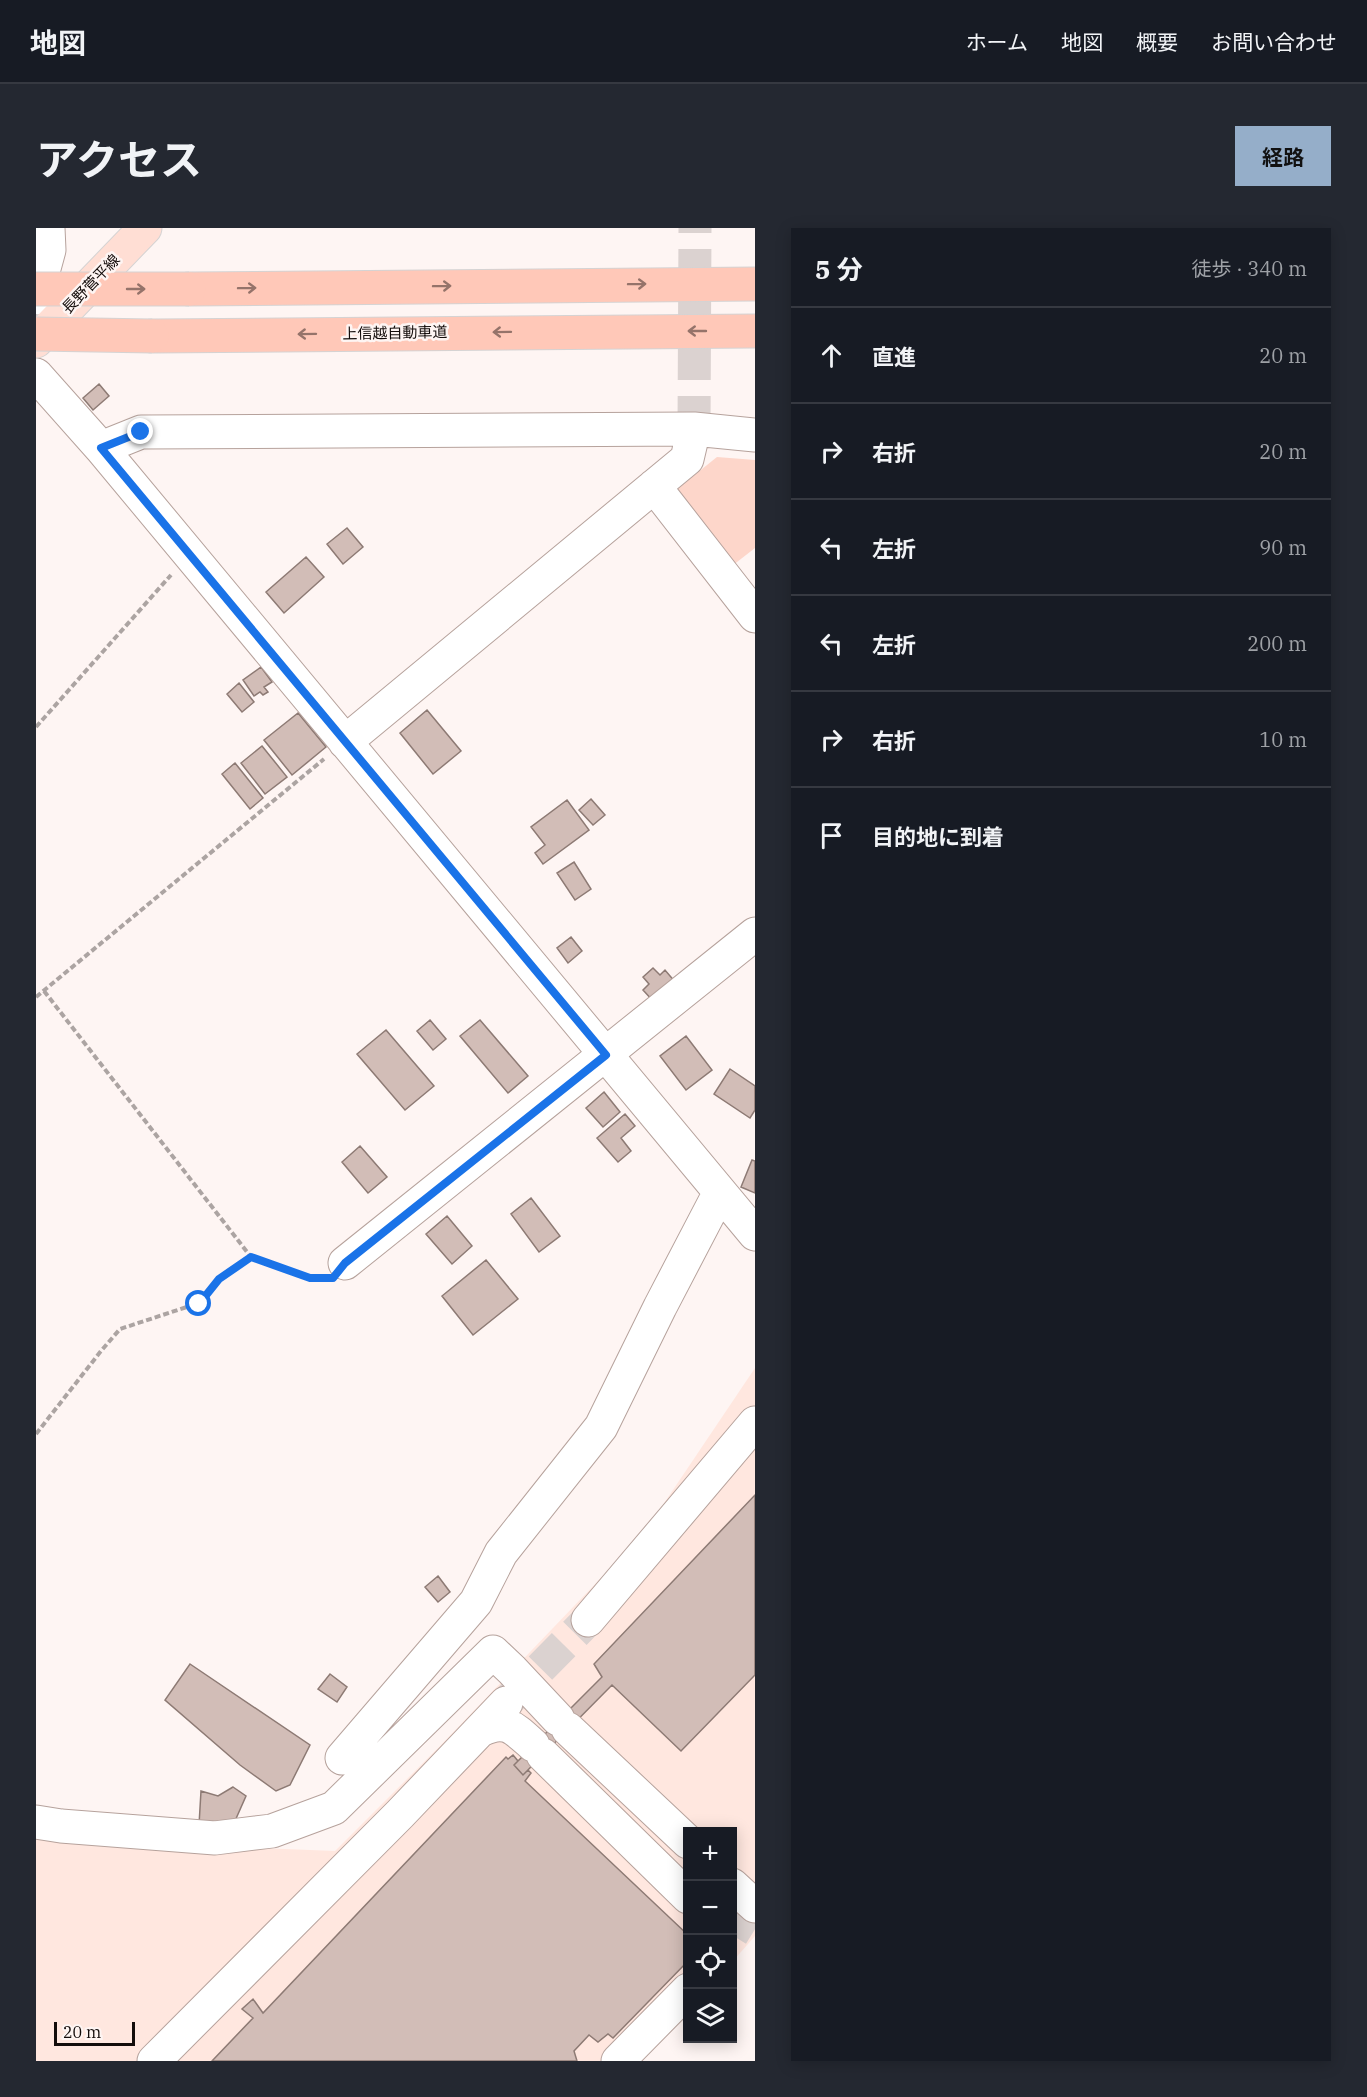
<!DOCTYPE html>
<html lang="ja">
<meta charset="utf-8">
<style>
body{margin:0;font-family:"IBM Plex Serif","Noto Sans JP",serif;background:#242831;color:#f1f3f6}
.controls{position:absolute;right:18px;bottom:18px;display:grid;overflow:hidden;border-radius:0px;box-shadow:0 3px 15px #0003}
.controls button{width:54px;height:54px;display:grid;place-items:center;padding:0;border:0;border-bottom:2px solid #363941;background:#171b24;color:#f1f3f6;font:30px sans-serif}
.scale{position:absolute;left:18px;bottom:15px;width:81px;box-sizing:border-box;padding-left:6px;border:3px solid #130c0a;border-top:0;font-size:16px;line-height:21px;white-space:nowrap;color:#130c0a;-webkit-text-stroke:4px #fef5f3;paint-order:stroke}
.stop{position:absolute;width:18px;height:18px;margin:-14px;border:4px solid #1a73e8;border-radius:50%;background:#fff}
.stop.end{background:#1a73e8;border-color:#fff;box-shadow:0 2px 6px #0008}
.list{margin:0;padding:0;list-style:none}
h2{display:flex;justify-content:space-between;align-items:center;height:78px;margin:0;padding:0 24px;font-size:26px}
h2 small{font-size:20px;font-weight:400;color:#9ea1a6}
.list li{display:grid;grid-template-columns:39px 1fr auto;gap:18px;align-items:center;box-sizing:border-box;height:96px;padding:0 24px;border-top:2px solid #363941}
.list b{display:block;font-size:22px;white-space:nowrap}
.list em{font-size:20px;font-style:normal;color:#9ea1a6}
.icon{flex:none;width:33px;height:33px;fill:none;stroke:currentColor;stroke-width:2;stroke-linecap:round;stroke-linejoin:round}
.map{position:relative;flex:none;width:719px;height:1833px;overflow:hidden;border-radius:0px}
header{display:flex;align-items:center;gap:36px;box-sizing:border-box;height:84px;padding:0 30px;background:#171b24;border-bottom:2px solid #363941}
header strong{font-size:28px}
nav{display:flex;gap:33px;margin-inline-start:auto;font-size:21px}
.intro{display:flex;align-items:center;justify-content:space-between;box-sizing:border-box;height:144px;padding:0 36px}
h1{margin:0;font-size:42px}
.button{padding:15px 27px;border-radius:0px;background:#95aec9;color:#111;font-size:21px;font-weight:700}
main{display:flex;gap:36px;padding:0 36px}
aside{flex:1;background:#171b24;border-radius:0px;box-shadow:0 3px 15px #0003}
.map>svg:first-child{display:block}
</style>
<header>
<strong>地図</strong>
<nav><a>ホーム</a><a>地図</a><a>概要</a><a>お問い合わせ</a></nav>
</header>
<div class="intro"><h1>アクセス</h1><a class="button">経路</a></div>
<main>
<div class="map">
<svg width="719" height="1833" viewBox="0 0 719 1833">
<rect width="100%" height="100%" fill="#fef5f3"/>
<path fill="#ffe7df" d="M719 1140V1708L697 1733 696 1604H652L651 1779 599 1833H0V1611L299 1623 406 1516 608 1305Z"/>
<path fill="#fdd6ca" d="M681 229 719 232V320L692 341 635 266Z"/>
<path fill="#d2bdb7" stroke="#8d7a74" stroke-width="1.5" d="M63 156 73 168 57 182 47 170Z
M311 300 327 319 307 336 291 316Z
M270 329 288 349 248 385 230 364Z
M225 439 236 454 228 459 232 464 227 467 224 464 218 468 207 452Z
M203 455 218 474 206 484 191 466Z
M391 482 425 523 397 546 364 505Z
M262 485 290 519 256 547 228 512Z
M226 518 251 549 229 566 205 535Z
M199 535 227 570 214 581 186 546Z
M555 571 569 587 557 597 543 582Z
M531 572 553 602 507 636 499 625 509 617 495 599Z
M538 634 555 661 539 672 521 645Z
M535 709 546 723 532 735 521 720Z
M617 740 624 747 629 742 640 755 618 774 607 762 613 756 607 749Z
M394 792 410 811 397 822 381 803Z
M444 792 492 848 472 865 424 808Z
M350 802 398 858 369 882 321 826Z
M650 808 676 842 650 862 624 828Z
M694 841 719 858V882L714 890 678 866Z
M568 864 584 884 567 899 550 880Z
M589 886 599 898 585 910 595 923 582 934 561 910Z
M324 918 351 949 332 965 306 934Z
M716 932 719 933V965L705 959Z
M495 970 524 1008 503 1024 475 986Z
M411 988 436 1018 416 1036 390 1006Z
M450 1032 482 1071 437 1107 406 1068Z
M719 1267V1447L645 1523 576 1457 487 1547 478 1537 566 1449 558 1436Z
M402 1348 414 1364 402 1374 389 1359Z
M154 1436 274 1517 254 1557 240 1563 204 1537 129 1472Z
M294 1446 311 1459 301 1474 282 1461Z
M477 1527 482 1533 478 1537 487 1547 492 1542 495 1545 489 1553 652 1707V1733L577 1810 572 1806 562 1814 553 1807 538 1823 541 1833H176L217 1790 206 1781 217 1771 227 1785 470 1529 472 1531Z
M197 1559 210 1568 195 1602 163 1597 165 1563 182 1568Z"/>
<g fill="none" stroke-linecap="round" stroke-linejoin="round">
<path stroke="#dbd2d0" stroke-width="33" stroke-dasharray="33 16" stroke-linecap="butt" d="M658 201 659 0
M470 1475 552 1392
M696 1707 719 1670"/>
<g stroke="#b6a29c" stroke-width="35">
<path id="minor" d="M0 70 13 22 12 0
M0 147 65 220 719 1006
M65 220 105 204 658 201 719 207
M618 258 719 388
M309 514 651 231 658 201
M309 1035 719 706
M552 1392 719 1195
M532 1501 652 1614
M445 1502C470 1490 478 1500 497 1517
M507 1527 652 1669
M306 1530 440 1374 465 1325 565 1199 624 1079 684 964
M0 1594 25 1598 179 1610 236 1603 298 1580 457 1424 476 1442 522 1491
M696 1657 719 1678
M118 1833 364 1586 470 1475
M582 1833 652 1762"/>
</g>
<g stroke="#d5d3d3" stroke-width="35">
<path id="major" d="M0 113 109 0"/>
</g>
<g stroke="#d5d3d3" stroke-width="35">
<path id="highway" d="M153 61 719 56
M116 108 719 103"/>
</g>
<path stroke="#aca4a2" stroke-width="4" stroke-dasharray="6 3" stroke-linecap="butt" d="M0 499 135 347
M8 763 215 1029
M0 769 288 531
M0 1206 65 1123 84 1101 163 1075 183 1051 215 1029 274 1050H283"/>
<use href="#minor" stroke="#fff" stroke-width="33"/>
<use href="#major" stroke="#ffded4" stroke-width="33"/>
<use href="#highway" stroke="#ffc8b8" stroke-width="33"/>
<g stroke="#d5d3d3" stroke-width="35" stroke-linecap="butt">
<path id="highway-bridge" d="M0 61H153
M0 106 116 108"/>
</g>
<use href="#highway-bridge" stroke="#ffc8b8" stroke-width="33"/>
</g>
<defs><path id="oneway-shaft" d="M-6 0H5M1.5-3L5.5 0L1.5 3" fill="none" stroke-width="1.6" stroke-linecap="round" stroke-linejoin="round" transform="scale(1.5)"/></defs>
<g stroke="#95736a">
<use href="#oneway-shaft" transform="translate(601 56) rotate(-1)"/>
<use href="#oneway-shaft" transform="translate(406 58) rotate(-1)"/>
<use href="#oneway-shaft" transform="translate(211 60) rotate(-1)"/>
<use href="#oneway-shaft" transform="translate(100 61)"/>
<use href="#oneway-shaft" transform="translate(661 103) rotate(-180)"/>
<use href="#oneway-shaft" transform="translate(466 104) rotate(179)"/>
<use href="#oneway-shaft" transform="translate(271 106) rotate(179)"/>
</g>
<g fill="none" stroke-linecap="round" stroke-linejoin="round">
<path stroke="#1a73e8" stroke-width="8" d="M105 204 65 220 570 827 309 1035 297 1050H274L215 1029 183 1051 163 1076"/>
</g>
<g text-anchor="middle" stroke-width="5" stroke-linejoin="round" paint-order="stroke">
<g font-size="15" fill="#130c0a" stroke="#fef5f3">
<text transform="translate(55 56) rotate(-46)" y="5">長野菅平線</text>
<text transform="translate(359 105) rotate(-1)" y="5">上信越自動車道</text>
</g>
</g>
</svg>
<div class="controls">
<button>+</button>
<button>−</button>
<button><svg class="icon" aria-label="locate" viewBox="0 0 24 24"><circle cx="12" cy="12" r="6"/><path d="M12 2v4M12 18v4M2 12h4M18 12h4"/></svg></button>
<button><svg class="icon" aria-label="layers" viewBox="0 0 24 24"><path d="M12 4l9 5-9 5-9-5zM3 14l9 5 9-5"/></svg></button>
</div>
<div class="scale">20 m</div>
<div class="stop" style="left:163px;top:1076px"></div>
<div class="stop end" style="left:105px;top:204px"></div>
</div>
<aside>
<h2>5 分<small>徒歩 · 340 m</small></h2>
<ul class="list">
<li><svg class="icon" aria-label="ahead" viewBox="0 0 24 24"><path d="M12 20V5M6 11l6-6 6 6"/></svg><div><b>直進</b></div><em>20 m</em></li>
<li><svg class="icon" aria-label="right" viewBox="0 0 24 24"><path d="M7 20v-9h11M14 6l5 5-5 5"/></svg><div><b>右折</b></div><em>20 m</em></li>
<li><svg class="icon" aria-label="left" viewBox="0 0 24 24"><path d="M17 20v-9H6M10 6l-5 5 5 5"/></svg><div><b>左折</b></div><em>90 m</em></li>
<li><svg class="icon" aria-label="left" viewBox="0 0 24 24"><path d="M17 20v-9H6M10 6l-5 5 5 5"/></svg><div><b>左折</b></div><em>200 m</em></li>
<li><svg class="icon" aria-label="right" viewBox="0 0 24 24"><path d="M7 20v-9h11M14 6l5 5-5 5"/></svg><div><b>右折</b></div><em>10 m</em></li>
<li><svg class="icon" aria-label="arrive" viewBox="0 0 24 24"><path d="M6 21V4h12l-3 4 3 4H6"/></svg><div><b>目的地に到着</b></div></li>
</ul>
</aside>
</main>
